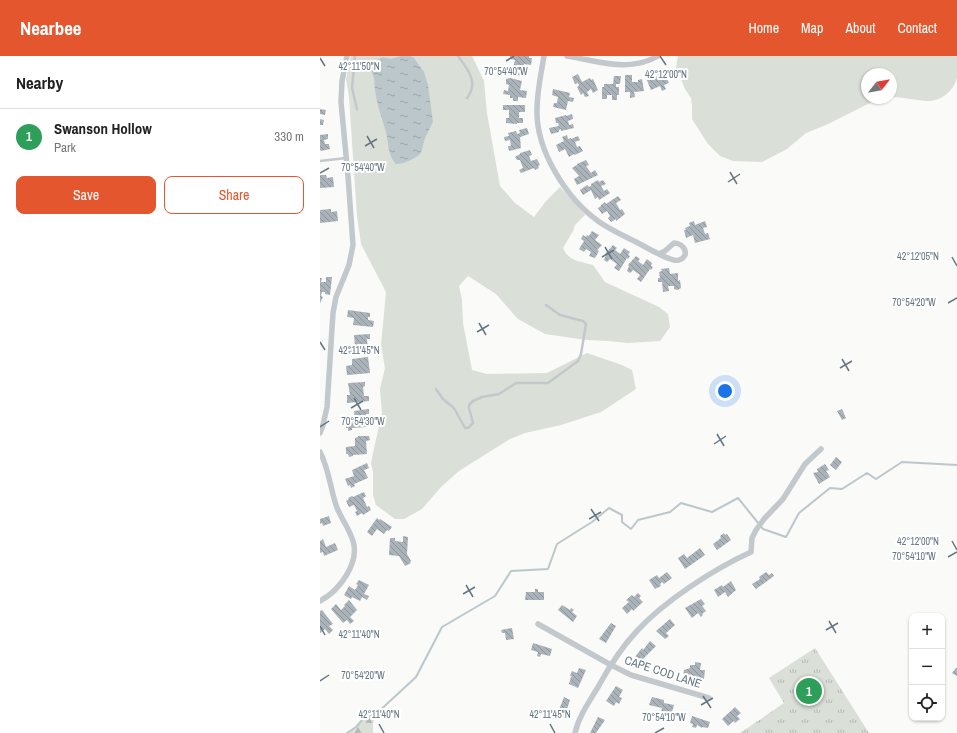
<!DOCTYPE html>
<meta charset="utf-8">
<style>
body{margin:0;font-family:"Archivo Narrow",sans-serif;background:#f6f6f6;color:#222}
.controls{position:absolute;right:12px;bottom:12px;display:grid;overflow:hidden;border-radius:8px;box-shadow:0 1px 3px #0004}
.controls button{width:36px;height:36px;display:grid;place-items:center;padding:0;border:0;border-bottom:1px solid #e0e0e0;background:#fff;color:#222;font:20px sans-serif}
.compass{position:absolute;left:541px;top:12px;width:36px;height:36px;border-radius:50%;background:#fff;box-shadow:0 1px 3px #0004;rotate:59deg}
.you{position:absolute;left:405px;top:335px;width:14px;height:14px;margin:-10px;border:3px solid #fff;border-radius:50%;background:#1a73e8;box-shadow:0 0 0 6px #1a73e833}
.badge{display:grid;place-items:center;width:26px;height:26px;border-radius:50%;background:#e4572e;color:#fff;font-size:13px;font-weight:700}
.pin{position:absolute;translate:-50% -50%;border:2px solid #fff;box-shadow:0 1px 4px #0006}
.list{margin:0;padding:0;list-style:none}
h2{display:flex;justify-content:space-between;align-items:center;height:52px;margin:0;padding:0 16px;font-size:17px}
h2 small{font-size:13px;font-weight:400;color:#767676}
.list li{display:grid;grid-template-columns:26px 1fr auto;gap:12px;align-items:center;box-sizing:border-box;height:56px;padding:0 16px;border-top:1px solid #e0e0e0}
.list b{display:block;font-size:15px;white-space:nowrap}
.list p{margin:0;font-size:13px;white-space:nowrap;color:#767676}
.list em{font-size:13px;font-style:normal;color:#767676}
.actions{display:flex;gap:8px;padding:12px 16px}
.actions a{flex:1;padding:9px 0;border:1px solid #e4572e;border-radius:8px;text-align:center;font-size:14px;color:#e4572e}
.actions .main{background:#e4572e;color:#fff}
.icon{flex:none;width:22px;height:22px;fill:none;stroke:currentColor;stroke-width:2;stroke-linecap:round;stroke-linejoin:round}
.map{position:relative;flex:none;width:637px;height:677px;overflow:hidden}
header{display:flex;align-items:center;gap:24px;box-sizing:border-box;height:56px;padding:0 20px;background:#e4572e;color:#fff}
header strong{font-size:19px}
nav{display:flex;gap:22px;margin-inline-start:auto;font-size:14px}
main{display:flex}
aside{flex:1;background:#fff}
.map>svg:first-child{display:block}
</style>
<header>
<strong>Nearbee</strong>
<nav><a>Home</a><a>Map</a><a>About</a><a>Contact</a></nav>
</header>
<main>
<aside>
<h2>Nearby<small></small></h2>
<ul class="list">
<li><span class="badge" style="background:#2e9e5b">1</span><div><b>Swanson Hollow</b><p>Park</p></div><em>330 m</em></li>
</ul>
<div class="actions"><a class="main">Save</a><a>Share</a></div>
</aside>
<div class="map">
<svg width="637" height="677" viewBox="0 0 637 677">
<defs>
<pattern id="forest-firs" width="22" height="20" patternUnits="userSpaceOnUse"><rect width="22" height="20" fill="#dadfd7"/><path d="M5 1l3.5 6h-7zM16 11l3.5 6h-7z" fill="#b4b9b4"/></pattern>
<pattern id="park-tufts" width="24" height="20" patternUnits="userSpaceOnUse"><rect width="24" height="20" fill="#dadfd7"/><path d="M3 7l-1-3M5 7V3M7 7l1-3M15 17l-1-3M17 17v-4M19 17l1-3" fill="none" stroke="#b4b9b4"/></pattern>
<pattern id="water-ripples" width="26" height="14" patternUnits="userSpaceOnUse"><rect width="26" height="14" fill="#bbc7cb"/><path d="M2 4q2-2 4 0t4 0M15 11q2-2 4 0t4 0" fill="none" stroke="#9ca6aa"/></pattern>
<pattern id="building-back-hatch" width="6" height="6" patternUnits="userSpaceOnUse"><rect width="6" height="6" fill="#aab3b9"/><path d="M-1 5l2 2M0 0l6 6M5-1l2 2" fill="none" stroke="#8e969c"/></pattern>
</defs>
<rect width="100%" height="100%" fill="#fafaf8"/>
<path fill="#dadfd7" d="M31 0H152L164 25 167 57 180 130 195 147 214 161 226 145 240 131 265 159 255 169 253 175 243 192C249 206 260 205 273 209L285 226 339 251 348 258 350 271 340 285 308 287 288 285 266 284 225 278 198 263 176 238 148 220 139 230 142 244 143 267 152 314 167 318 227 317 267 297 302 309 312 314 316 333 281 356 241 369 205 377 190 383 139 415 121 431 102 453 84 463H75L56 449 53 439V416L51 408 53 397 62 357 60 333 65 312 61 289 66 236 41 188 37 160 29 41 26 23Z
M358 0H637C637 7 637 16 637 22 633 36 620 46 606 45 594 44 583 41 571 41V18H547V42H564L556 44 506 69 486 77 467 93 442 106 413 105 400 100 388 88 372 63V50L371 42 365 33 356 11Z"/>
<path fill="url(#forest-firs)" d="M56 658 53 667V677H27C37 670 44 662 56 658Z"/>
<path fill="url(#park-tufts)" d="M495 592 549 677H420L464 647 449 622Z"/>
<path fill="url(#water-ripples)" d="M81 0H90L94 2 104 16 108 29 113 66 105 82 101 97C95 103 84 108 76 108 67 99 69 87 66 76 62 62 57 49 55 34 54 30 55 26 54 22 53 18 50 14 52 10 53 5 59 3 63 1L70 3Z"/>
<g fill="none" stroke-linecap="round" stroke-linejoin="round">
<path stroke="#bbc7cb" stroke-width="2" d="M27 677 36 671 43 663 56 658 96 621 122 571 175 540 191 515 228 513 237 488 272 466 289 452 302 459V466L311 473 318 464 350 456 361 447 392 456 418 442 443 473 466 481 479 457 510 432 522 433 547 417 556 423 582 406 637 409"/>
</g>
<path fill="url(#building-back-hatch)" d="M190 0H209V2H212L211 9 204 8 203 14 207 15 206 20 195 19V18L190 17 191 12H193L195 4 190 3Z
M342 12 349 27 344 29 346 33 342 35 340 30 331 34 326 22 331 20 332 22 338 20 335 14Z
M258 18 262 26 270 22 271 24 273 23 278 34 273 37 271 33 267 36 269 40 265 41 263 37 261 39 257 31 259 30 258 27 255 28 252 21Z
M305 19H312V26H318V24L322 23 324 35 314 36 315 41 310 42V36H305Z
M294 20H301L300 28H296V31H299V39H297V44H292V39H287V43H282V31H284V28H293Z
M190 22 202 25 200 34 207 35 206 42 198 41V45H193V42H190V39L183 38 184 34 188 35 189 29 186 28V23Z
M233 33 250 37 249 41 254 42 253 46 248 45 246 54 233 51 234 47H237L238 41 232 39Z
M183 49H205V56H199V62H203V67H197V68L186 67V62H189V54H183Z
M0 53 6 54 5 59 0 58Z
M252 58 253 63 248 65 249 69 253 68 254 72 241 75V73L239 74V76L231 78 229 72 239 70 238 67H236L235 62 246 59V60Z
M0 63 4 64 3 69H0Z
M207 72 209 78 200 81 201 92 189 95 188 90H191L190 84 185 85 184 81 189 80 188 77 196 75 197 78 200 77 199 74Z
M8 78V83L4 84 5 88H9L10 93 1 95 0 94V79Z
M247 79 248 83 251 82V83L258 80 260 84 255 86 257 91 260 90 263 95 255 99 254 98 249 101 245 93 239 96 236 89 244 85 242 81Z
M210 94 212 99 209 100 211 105 217 103 220 109 218 110 219 112 215 114 214 112 201 117 199 114 203 112 200 104H197L195 101 200 98V97Z
M266 104 269 109 266 110 271 117 275 114 278 119 257 129 254 123 259 120 252 112 257 109V108Z
M0 119H6L7 122 13 121 14 131 0 132Z
M278 124 279 126 283 124 286 128 281 130 284 135 287 133 290 137 279 144 278 141 275 143 271 134 263 139 260 134 267 129 269 131 271 130V128Z
M298 140 301 144 296 147 300 154 302 153 305 158 296 165V163L291 166 288 162 290 160 287 155 282 158 278 152 281 150V149L285 146 286 148Z
M11 153V156L17 155 18 165 0 167V154Z
M374 165 375 169 385 165 387 171 383 172 385 178 388 177 390 183 375 187 373 179 366 182 364 174H366L365 172 370 170 369 167Z
M272 175 279 179 275 184 282 189 277 194 279 195 275 202 269 200 271 196 266 193 264 196 259 193 264 185 261 183 263 179 266 181 267 179 269 180Z
M293 189 297 192 295 194 300 198 304 192 310 196 308 199 310 200 308 203 307 202 299 215 294 212 297 208 290 203 287 206 284 204 286 199 285 198Z
M316 200 320 203 318 205 323 209 327 203 332 207 331 210 333 211 331 214 330 213 321 226 317 223 320 219 313 214 310 217 307 215 309 210 308 209Z
M349 212 350 218 358 217V225L360 224 361 232 357 234 354 233V230H348L349 235 343 236 342 226H338V222H340L339 216 342 215 341 213Z
M6 221H12L10 239 5 238V236H2L1 240 3 241 0 247V222H2L1 226H6Z
M28 254 50 257V261H48V264L54 265 53 271 33 269 34 262 27 261Z
M50 278V283H47L48 297 27 298 26 290H35L34 279Z
M48 301 50 317 27 319 26 310 32 309V303Z
M45 326V330L43 331 44 340H49V345L27 347V339H30L28 327Z
M49 353V358H46L47 371 32 372V374L28 375V372H26V365L35 364 34 355Z
M522 353 526 362 522 364 517 355Z
M38 380H49L50 384 46 385 47 398 33 399V400L29 401 28 398H26V391L35 390V382L38 381Z
M516 401 522 406 516 414 510 409Z
M47 407 49 412 44 414 48 422 34 428 35 430 31 432 30 429 28 430 25 423 34 420 32 414Z
M505 408 509 414 506 415 510 421 499 428 493 417 498 416 497 413Z
M44 436 46 440 43 442 47 451 49 450 51 454 43 459 42 457 37 460 35 456 37 455 34 449 29 451 26 445 29 443 28 442 32 440 33 441Z
M9 460 11 467 3 470 2 467 0 468V463Z
M57 462 59 464 60 463 72 471 69 475 67 474 64 478 57 473 52 480 47 476Z
M404 477 405 479 407 478 411 484 397 494 393 488 401 482 400 480Z
M83 480 88 481 87 498 91 505 90 506 91 507 85 510 79 500 69 499 70 482H75V485L83 486Z
M3 483 6 491 15 487 18 494 4 500 3 496 0 497V485Z
M380 492 385 499 365 513 358 502 364 498 367 502Z
M347 516 352 522 344 528 342 526 340 528 341 530 335 533 329 524 337 519 339 522Z
M446 516 449 519 452 517 454 520 436 533 432 528 440 523 439 521Z
M39 524 49 529 44 538 49 540 47 544 42 541 40 545 32 541 31 543 24 539 29 530 35 534 38 529 36 528Z
M411 525 416 534 408 541 405 536 398 541 394 534 402 529 403 531Z
M215 533H218V536H224V544H205L206 536H215Z
M318 537 321 540 319 542 323 546 313 555 312 553 307 558 302 552 309 546 306 544 312 539 314 541Z
M381 543 385 548 382 550 386 555 382 558 383 559 381 561 378 557 372 562 365 552Z
M29 544 37 554 30 561 34 565 30 568 27 564 23 567 11 553 16 548 21 554 25 550 24 549Z
M242 549 250 554 251 552 254 554 252 556 257 560 253 566 238 554Z
M2 554 13 568 9 570 13 574 9 578 5 573 0 577V555Z
M350 563 355 569 346 577 349 580 345 583 336 575Z
M291 567 296 570 286 587 279 583Z
M192 572 194 583 186 584 185 577H182L181 574Z
M330 585 336 590 321 605 315 601 322 592 323 594Z
M213 587 232 593 230 600 221 598 220 601 217 600 218 596 211 594Z
M375 606 381 607 380 614H385L384 623 363 622 364 614 370 612V609H375Z
M259 612 266 614 258 632 249 628 251 621H253L250 620 252 615 257 617Z
M636 612H637V620L632 617Z
M296 630 303 634 299 641 302 642 299 648 296 646 294 650 286 645Z
M244 641 250 644 244 662 237 659Z
M332 641 344 644V647L354 649 351 659 341 656 342 652 329 649Z
M415 651 421 657 417 660 420 663 415 667 414 665 408 670 402 663Z
M372 660 390 666 388 672 382 671V672L377 669 376 672 372 671 373 668 370 667Z
M278 661 285 664 276 677H270Z"/>
<g fill="none" stroke-linecap="round" stroke-linejoin="round">
<path stroke="#c3c8cc" stroke-width="2.5" d="M35 0 32 32 37 53
M138 0C148 14 159 26 147 42
M0 105 26 102
M116 333 123 343 134 352 145 372H148L153 367 149 352V349L153 345 162 341 179 338 196 327H228L258 305 261 298 266 268 263 265 240 259 226 249"/>
<path stroke="#c3c8cc" stroke-width="5.5" d="M224 0C221 18 217 36 217 54 216 94 246 142 278 165 290 174 305 180 318 187 326 191 352 207 359 204 371 200 364 187 354 187L345 195 339 198
M247 0C278 5 309 17 338 0
M0 377 3 369 7 351 13 257 16 241 29 209 33 189 28 120 21 46 22 25 27 0
M0 396C9 413 10 431 16 449 20 461 29 472 33 485 40 507 19 535 0 545
M218 568 291 609 311 619 389 642
M255 677C259 660 269 646 278 631 289 611 301 592 316 576 344 545 394 513 431 496L432 482 436 474 444 463 463 443 485 408 501 393"/>
</g>
<path fill="none" stroke="#657683" stroke-width="1.5" d="M340 0 346 9M0 2 5 10M186 5 194 0M47 80 54 92M45 90 57 83M410 116 417 128M0 117 9 112M408 126 420 118M285 191 292 203M282 201 294 194M632 201 637 210M628 247 637 242M159 267 166 279M157 276 169 269M0 286 5 294M522 303 529 315M520 312 532 305M34 342 41 354M31 352 43 345M0 371 9 365M397 378 404 390M394 388 406 380M271 453 279 465M269 463 281 456M632 485 637 494M628 501 637 496M146 529 153 541M143 538 155 531M509 565 516 577M0 570 5 579M506 574 518 567M0 625 9 619M383 640 391 652M381 649 393 642M59 668 64 677M230 668 235 677M335 677 344 672"/>
<g text-anchor="middle" stroke-width="4" stroke-linejoin="round" paint-order="stroke">
<g font-size="12" fill="#657683" stroke="#fff">
<text transform="translate(343 616) rotate(18)" y="4">CAPE COD LANE</text>
</g>
</g>
<g font-size="10" text-anchor="middle" fill="#657683" stroke="#fff" stroke-width="4" stroke-linejoin="round" paint-order="stroke">
<text x="39" y="14">42°11'50"N</text>
<text x="186" y="19">70°54'40"W</text>
<text x="346" y="22">42°12'00"N</text>
<text x="43" y="115">70°54'40"W</text>
<text x="598" y="204">42°12'05"N</text>
<text x="594" y="250">70°54'20"W</text>
<text x="39" y="298">42°11'45"N</text>
<text x="43" y="369">70°54'30"W</text>
<text x="598" y="489">42°12'00"N</text>
<text x="594" y="504">70°54'10"W</text>
<text x="39" y="582">42°11'40"N</text>
<text x="43" y="623">70°54'20"W</text>
<text x="59" y="662">42°11'40"N</text>
<text x="230" y="662">42°11'45"N</text>
<text x="344" y="665">70°54'10"W</text>
</g>
</svg>
<div class="controls">
<button>+</button>
<button>−</button>
<button><svg class="icon" aria-label="locate" viewBox="0 0 24 24"><circle cx="12" cy="12" r="6"/><path d="M12 2v4M12 18v4M2 12h4M18 12h4"/></svg></button>
</div>
<svg class="compass" viewBox="-18 -18 36 36"><path d="M0-13l5 13h-10z" fill="#e53935"/><path d="M0 13l5-13h-10z" fill="#767676"/></svg>
<div class="you"></div>
<div class="pin badge" style="left:489px;top:635px;background:#2e9e5b">1</div>
</div>
</main>
